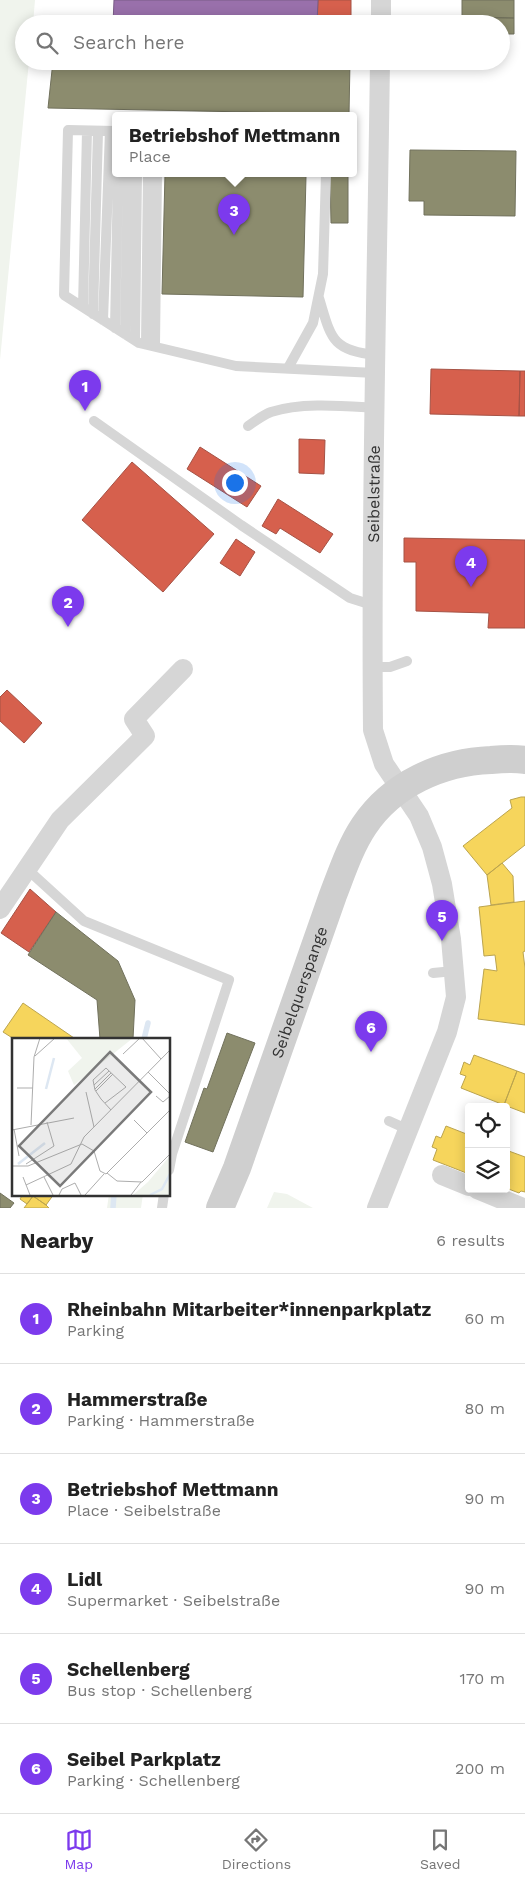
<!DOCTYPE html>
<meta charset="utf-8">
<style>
body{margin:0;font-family:"Work Sans",sans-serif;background:#f6f6f6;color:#222}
.controls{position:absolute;right:15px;bottom:15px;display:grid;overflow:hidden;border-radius:5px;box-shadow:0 2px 12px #0003}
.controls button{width:45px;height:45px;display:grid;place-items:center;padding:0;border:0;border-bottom:1px solid #e0e0e0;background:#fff;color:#222;font:25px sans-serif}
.you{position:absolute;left:234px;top:482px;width:18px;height:18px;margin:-12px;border:4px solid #fff;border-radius:50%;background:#1a73e8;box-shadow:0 0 0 8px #1a73e833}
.badge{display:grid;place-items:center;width:32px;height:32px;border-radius:50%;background:#7c3aed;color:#fff;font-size:16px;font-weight:700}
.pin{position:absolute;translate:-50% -41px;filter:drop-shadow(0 1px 2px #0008)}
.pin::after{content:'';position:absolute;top:26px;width:18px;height:15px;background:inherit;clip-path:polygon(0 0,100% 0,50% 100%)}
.popup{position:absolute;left:112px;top:112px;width:245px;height:65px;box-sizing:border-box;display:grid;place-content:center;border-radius:5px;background:#fff;filter:drop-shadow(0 1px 4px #0005);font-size:16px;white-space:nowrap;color:#767676}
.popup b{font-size:19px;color:#222}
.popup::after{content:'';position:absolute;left:50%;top:100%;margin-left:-10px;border:10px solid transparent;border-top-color:#fff}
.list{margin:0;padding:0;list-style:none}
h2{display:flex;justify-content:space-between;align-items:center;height:65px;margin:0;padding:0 20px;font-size:21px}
h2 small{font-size:16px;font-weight:400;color:#767676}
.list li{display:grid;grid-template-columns:32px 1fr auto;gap:15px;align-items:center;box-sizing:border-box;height:90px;padding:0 20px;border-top:1px solid #e0e0e0}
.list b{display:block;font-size:19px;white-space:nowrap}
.list p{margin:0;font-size:16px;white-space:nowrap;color:#767676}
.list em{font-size:16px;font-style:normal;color:#767676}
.icon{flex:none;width:28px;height:28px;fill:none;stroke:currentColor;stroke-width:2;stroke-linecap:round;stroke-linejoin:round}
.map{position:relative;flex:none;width:525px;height:1208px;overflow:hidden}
.search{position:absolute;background:#fff;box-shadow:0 2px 12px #0003;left:15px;right:15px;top:15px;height:55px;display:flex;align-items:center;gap:12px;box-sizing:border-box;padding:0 18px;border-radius:28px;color:#767676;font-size:19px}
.sheet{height:605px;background:#fff}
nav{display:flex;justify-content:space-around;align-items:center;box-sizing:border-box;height:70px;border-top:1px solid #e0e0e0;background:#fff;font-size:14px;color:#767676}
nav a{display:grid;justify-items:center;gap:2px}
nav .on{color:#7c3aed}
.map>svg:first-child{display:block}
</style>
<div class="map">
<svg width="525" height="1208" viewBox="0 0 525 1208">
<rect width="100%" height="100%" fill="#fff"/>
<path fill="#f0f4ed" d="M0 0H35L33 24H24V61H29L0 360Z
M274 1192 287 1194 313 1208H267Z
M109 1194H143L141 1208H107Z"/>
<path fill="#f6d55c" stroke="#bba44f" d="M521 797H525V845L487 875 463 846 512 808 510 800Z
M502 863 513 876 514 902 491 905 487 875Z
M525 901V951L523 952 525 968V1025L478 1019 484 969 497 971 495 955 484 956 479 907Z
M23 1003 74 1038 73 1039H14L3 1032Z
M474 1055 517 1071 504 1105 461 1088 466 1076 460 1074 464 1062 470 1065Z
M517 1071 525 1074V1113L504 1105Z
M446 1126 469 1135V1174L433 1160 437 1149 432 1147 436 1136 441 1138Z
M506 1150 525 1157V1192L521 1191 519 1193 506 1188Z
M23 1194H54L46 1205 33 1196 27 1204 20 1199Z
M33 1196 46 1205 49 1208H24Z"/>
<path fill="#d6604d" stroke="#a55245" d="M318 0H351V24H317Z
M431 369 520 371 519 416 430 414Z
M520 371H525V416H519Z
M299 439 325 440 324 474 299 473Z
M200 447 261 486 247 507 187 469Z
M132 462 214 534 163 592 82 520Z
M278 499 333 534 320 553 280 528 276 534 262 526Z
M404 538 525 540V628H488L489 613 416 611V562H404Z
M236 539 255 552 240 576 220 563Z
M7 690 42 723 24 743 0 721V697Z
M30 889 56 912 29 952 1 933Z"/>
<path fill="#9970ab" stroke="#7a5d87" d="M114 0H318L317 24H113Z"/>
<path fill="#8c8c6e" stroke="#71715c" d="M462 0H514V18L462 17Z
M462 17 514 18V34H501V24H462Z
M53 61H350L349 114 48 108Z
M410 150 516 151 515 216 424 215V201H409Z
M165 174 306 176 303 297 162 294Z
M330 174H348V223H331Z
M56 912 118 961 135 1000 133 1039H100L97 1000 28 955Z
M227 1033 255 1043 213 1152 185 1142 204 1088 207 1089Z
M0 1193 14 1203 10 1208H0Z"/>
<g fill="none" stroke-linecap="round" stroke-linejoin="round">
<path stroke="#dde7f2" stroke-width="5.5" d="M144 1039 148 1023
M113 1208 114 1194"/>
<path stroke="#d6d6d6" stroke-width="10" d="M115 131 68 130 64 295 139 343 236 366 375 373
M319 298C331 337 331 351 376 355
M83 307 87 131
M93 314 98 131
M103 320 110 131
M115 328 118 174
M125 334 128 174
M135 340 137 174
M146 344 148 174
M155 346 157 174
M288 368 313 323 323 274 326 174
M94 421 241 525 350 598 372 605
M248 426C255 421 263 415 271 412 302 402 343 406 376 408
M372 667H390L407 661
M27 869 84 921 229 980 172 1154 169 1170
M433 973 454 971
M389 1121 409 1130
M162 1208 164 1194"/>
<g stroke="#d6d6d6" stroke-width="20">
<path d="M381 24V0"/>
<path d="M0 909 60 820 145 736 134 719 183 669"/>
<path d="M442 1175 469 1186"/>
<path d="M477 1189 523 1208"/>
<path id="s1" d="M377 1208 447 1032 456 997 451 939 442 884 432 847 419 816 384 764 373 730C371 507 377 284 380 61"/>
</g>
<path stroke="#cfcfcf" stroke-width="28" id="s2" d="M220 1208 237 1168 333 895C342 872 350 847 364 826 392 784 441 762 491 760 502 759 514 758 525 760"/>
</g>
<g text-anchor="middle" stroke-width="5" stroke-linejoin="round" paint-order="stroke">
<g font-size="16" fill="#323232" stroke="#fff">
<text dy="6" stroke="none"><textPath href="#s1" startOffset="746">Seibelstraße</textPath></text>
<text dy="6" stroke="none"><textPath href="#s2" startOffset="230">Seibelquerspange</textPath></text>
</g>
</g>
<g transform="translate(12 1038)">
<rect width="158" height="158" fill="#fff"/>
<path d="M54 0H121L62 47 56 33 70 20ZM157 119V157H121L136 144Z" fill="#f0f4ed"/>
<path fill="none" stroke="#dde7f2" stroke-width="2.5" d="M34 51 42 20M6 126 33 105M138 157 150 151 158 136"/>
<path fill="none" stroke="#adadad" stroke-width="1" d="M130 0 149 21M111 16 128 0M23 18 43 0M136 34 158 56M82 47 97 33M5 50H21M83 51 99 35M84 53 101 36M74 54 82 89M144 58 151 64 158 58M93 65 114 49 94 30 81 42 83 52 89 61 99 72M122 82 135 95M19 87 22 19 28 0M2 91 7 118M0 92 62 80M14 126 42 108 35 84M0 128H16L70 106 82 113 88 133 94 136 158 72M95 135 105 143 130 144 158 116M11 139 18 157M32 139 41 157M14 147 59 126 72 99 158 12M47 157 50 151 63 145 69 157M73 157 92 136M119 157 129 144"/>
<path fill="#7a7a7a" fill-opacity="0.15" stroke="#7a7a7a" stroke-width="2.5" d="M98 14 139 54 48 148 7 108Z"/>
<rect width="158" height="158" fill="none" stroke="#323232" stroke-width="2.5"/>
</g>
</svg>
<div class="controls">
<button><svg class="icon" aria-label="locate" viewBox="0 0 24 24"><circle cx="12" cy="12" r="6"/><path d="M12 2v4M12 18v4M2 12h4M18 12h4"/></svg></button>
<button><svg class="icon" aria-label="layers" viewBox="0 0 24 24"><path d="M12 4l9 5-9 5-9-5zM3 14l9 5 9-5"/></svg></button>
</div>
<div class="you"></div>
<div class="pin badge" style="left:85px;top:411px">1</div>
<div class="pin badge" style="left:68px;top:627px">2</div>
<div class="pin badge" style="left:234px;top:235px">3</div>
<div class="popup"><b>Betriebshof Mettmann</b>Place</div>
<div class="pin badge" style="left:471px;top:587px">4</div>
<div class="pin badge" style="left:442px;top:941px">5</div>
<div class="pin badge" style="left:371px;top:1052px">6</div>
<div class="search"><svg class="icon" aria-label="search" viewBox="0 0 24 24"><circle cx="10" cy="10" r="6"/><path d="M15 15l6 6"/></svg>Search here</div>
</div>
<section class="sheet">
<h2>Nearby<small>6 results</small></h2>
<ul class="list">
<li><span class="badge">1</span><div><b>Rheinbahn Mitarbeiter*innenparkplatz</b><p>Parking</p></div><em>60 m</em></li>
<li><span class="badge">2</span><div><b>Hammerstraße</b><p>Parking · Hammerstraße</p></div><em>80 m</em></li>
<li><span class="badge">3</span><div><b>Betriebshof Mettmann</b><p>Place · Seibelstraße</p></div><em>90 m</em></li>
<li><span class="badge">4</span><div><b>Lidl</b><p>Supermarket · Seibelstraße</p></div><em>90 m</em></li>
<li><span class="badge">5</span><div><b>Schellenberg</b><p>Bus stop · Schellenberg</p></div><em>170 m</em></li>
<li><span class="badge">6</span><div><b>Seibel Parkplatz</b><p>Parking · Schellenberg</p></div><em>200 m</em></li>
</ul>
</section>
<nav>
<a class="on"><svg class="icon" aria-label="map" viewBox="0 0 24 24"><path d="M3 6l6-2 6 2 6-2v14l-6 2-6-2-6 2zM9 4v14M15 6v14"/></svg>Map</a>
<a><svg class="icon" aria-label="directions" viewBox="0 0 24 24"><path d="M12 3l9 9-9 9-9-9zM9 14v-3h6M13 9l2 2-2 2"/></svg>Directions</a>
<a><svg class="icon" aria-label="saved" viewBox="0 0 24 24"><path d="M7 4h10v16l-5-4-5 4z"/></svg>Saved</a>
</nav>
